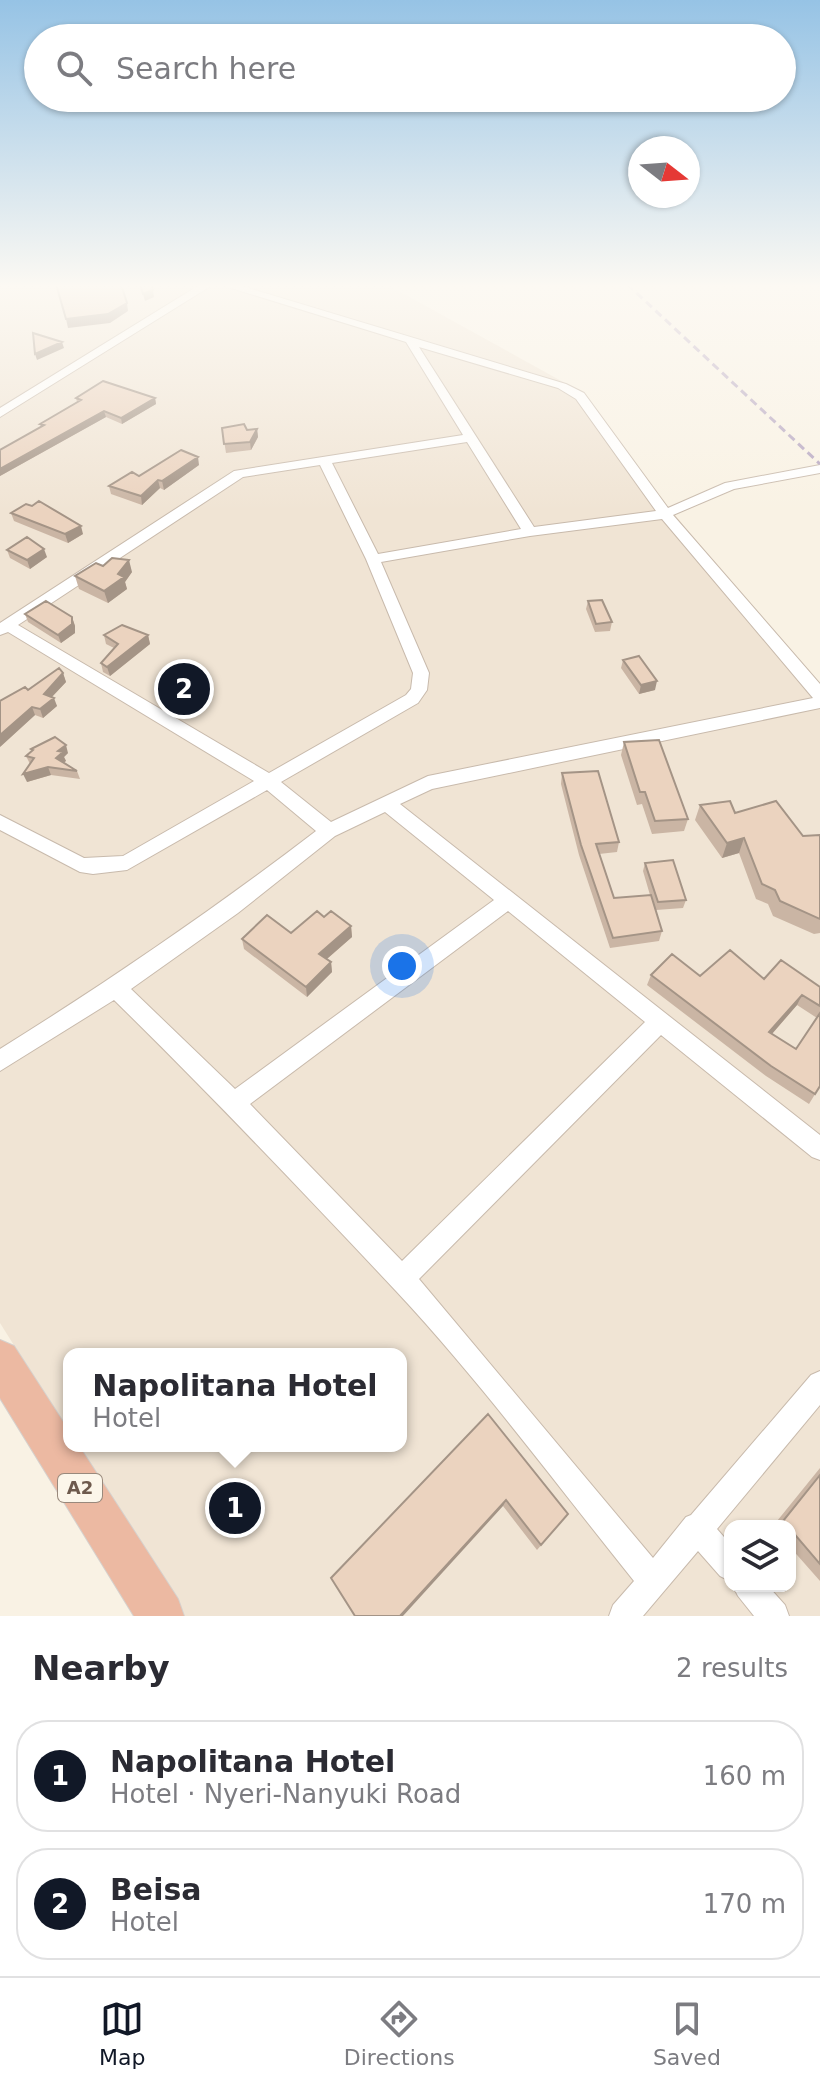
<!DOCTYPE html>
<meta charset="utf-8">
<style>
body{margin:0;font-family:"DejaVu Sans",sans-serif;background:#f2f2f3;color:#2b2b33}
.controls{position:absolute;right:24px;bottom:24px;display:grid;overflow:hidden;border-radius:16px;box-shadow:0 2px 6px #0004}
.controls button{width:72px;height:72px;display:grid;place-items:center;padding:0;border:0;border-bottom:2px solid #e1e1e2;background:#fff;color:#2b2b33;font:40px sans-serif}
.compass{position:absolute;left:628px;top:136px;width:72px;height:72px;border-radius:50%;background:#fff;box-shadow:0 2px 6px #0004;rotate:107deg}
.you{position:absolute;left:402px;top:966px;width:28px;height:28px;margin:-20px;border:6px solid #fff;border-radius:50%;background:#1a73e8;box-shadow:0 0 0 12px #1a73e833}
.badge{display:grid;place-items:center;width:52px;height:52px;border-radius:50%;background:#111827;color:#fff;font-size:26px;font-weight:700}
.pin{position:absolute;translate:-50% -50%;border:4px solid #fff;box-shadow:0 2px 8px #0006}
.popup{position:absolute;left:63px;top:1348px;width:344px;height:104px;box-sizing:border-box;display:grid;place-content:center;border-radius:16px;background:#fff;filter:drop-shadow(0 2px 6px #0005);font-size:26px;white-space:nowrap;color:#7c7c81}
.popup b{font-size:30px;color:#2b2b33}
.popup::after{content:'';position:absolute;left:50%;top:100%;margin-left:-16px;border:16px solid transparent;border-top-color:#fff}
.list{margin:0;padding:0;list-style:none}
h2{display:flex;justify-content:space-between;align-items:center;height:104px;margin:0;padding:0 32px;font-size:34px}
h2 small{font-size:26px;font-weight:400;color:#7c7c81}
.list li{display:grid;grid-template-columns:52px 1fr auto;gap:24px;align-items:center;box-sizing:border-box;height:112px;margin:0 16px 16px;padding:0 16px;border:2px solid #e1e1e2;border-radius:32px}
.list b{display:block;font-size:30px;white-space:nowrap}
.list p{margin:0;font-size:26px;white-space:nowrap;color:#7c7c81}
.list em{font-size:26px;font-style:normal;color:#7c7c81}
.icon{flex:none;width:44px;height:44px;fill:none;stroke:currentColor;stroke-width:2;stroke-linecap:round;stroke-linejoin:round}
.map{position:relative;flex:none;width:820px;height:1616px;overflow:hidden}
.search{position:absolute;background:#fff;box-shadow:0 2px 6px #0004;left:24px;right:24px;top:24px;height:88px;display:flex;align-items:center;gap:20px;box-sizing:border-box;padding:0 28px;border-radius:44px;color:#7c7c81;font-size:30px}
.sheet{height:360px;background:#fff}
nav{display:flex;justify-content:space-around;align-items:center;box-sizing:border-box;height:112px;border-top:2px solid #e1e1e2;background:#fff;font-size:22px;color:#7c7c81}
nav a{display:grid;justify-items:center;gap:4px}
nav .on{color:#111827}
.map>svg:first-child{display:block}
</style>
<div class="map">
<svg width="820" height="1616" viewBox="0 0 820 1616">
<rect width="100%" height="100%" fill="#f9f2e4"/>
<path fill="#f0e4d4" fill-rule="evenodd" d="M0 284H386L565 383 820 689V1616H183L77 1446H401V1354H69V1433L0 1323ZM730 1526H790V1586H730Z"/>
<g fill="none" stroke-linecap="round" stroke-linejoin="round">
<g stroke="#c8baac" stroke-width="2">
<path id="minor" d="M201 284H214L0 417V408Z
M218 284H235L566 384 584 393 668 508 725 483 820 465V473L734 489 673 515 820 684V708L432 789 400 804 820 1135V1160L812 1157 661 1035 419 1279 653 1558 686 1517 691 1515 811 1375 820 1371V1405L717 1529 730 1544V1581L720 1576 698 1551 643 1616H609L613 1605 634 1581C556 1484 481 1382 396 1291 304 1193 211 1095 114 1000L0 1071V1049C109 981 214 909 316 831L267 790 127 870 93 874 80 872 0 830V815L84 858 123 856 254 781 8 632 0 635V623L234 471 463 435 406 342ZM419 347 558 388 576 399 656 511 534 527ZM467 442 521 529 378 554 332 463ZM320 465 366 559 413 673 411 689 406 695 269 773 18 625 243 477ZM662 519 813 698 428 776 331 822 281 782 418 703 427 690 429 673 381 562 530 536ZM385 812 494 900 235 1089 131 989 238 913 335 836ZM508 911 645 1022 402 1261 250 1104Z
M733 1586H768L785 1605 789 1616H754L738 1596Z"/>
</g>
<g stroke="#d6d1cd" stroke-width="2">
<path id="highway" d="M0 1340 14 1346 69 1431V1446H79L178 1599 184 1616H134L0 1398Z"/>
</g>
<use href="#minor" fill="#fff" fill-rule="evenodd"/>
<use href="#highway" fill="#ecb9a2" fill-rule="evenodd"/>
<path stroke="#b5a5c1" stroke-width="3" stroke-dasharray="8 5" stroke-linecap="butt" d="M627 284 820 464"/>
</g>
<path fill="#cab5a4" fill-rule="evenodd" d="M76 398H155L156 404 122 424 106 417 0 476V450L41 427 40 424 77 402Z
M222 428 247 430 257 429 258 437 251 450 226 453Z
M199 465 164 490 160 488 142 505 111 494 109 486 139 476Z
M11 513 83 534 68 543 14 521Z
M7 550 47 557 30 569 10 558Z
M103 566 132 572 125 582 127 589 108 603 79 589 75 576Z
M588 601 612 622 610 631 595 632 586 609Z
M25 614 72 617 75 626V633L61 643 28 622Z
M104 635H148L150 644 110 676 103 672 101 663 114 648 106 644Z
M623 660 655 690 639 694 621 668Z
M63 673 66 682 52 697 57 706 43 718 35 715 0 747 28 690Z
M624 742 688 819 684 831 652 834 642 804 637 805 621 755Z
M31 749 68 753 64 757 66 761 64 762 77 771 80 779 51 775 27 782 30 764 26 756 32 752Z
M562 773 619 842 617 852 599 854 614 898 650 895 643 871 645 863 686 900 683 908 656 910 662 931 659 941 610 948 579 855 561 784Z
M700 805 735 813 803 836 820 835V933L814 934 773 916 768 904 756 899 739 853 722 858 695 820Z
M324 917 351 926 352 937 327 959 331 962 332 972 307 997 244 949 242 939 291 933Z
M651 975 764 979 820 987V1086L809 1104 766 1076 647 985ZM797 1005 817 1018 796 1049 772 1034Z
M488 1414 568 1514 537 1550 503 1506Z
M820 1468V1581L790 1547V1526H773Z"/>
<path fill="#a49486" d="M153 290 154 297 145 301 143 294Z
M127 303 128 311 110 323 68 328 66 319Z
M62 342 64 348 37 360 35 354Z
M155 398 156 404 122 424 121 418Z
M104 411 106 417 0 476V469Z
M257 429 258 437 251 450 250 442Z
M198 457 199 465 164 490 162 481Z
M158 480 160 488 142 505 141 496Z
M81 526 83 534 68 543 65 534Z
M44 549 47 557 30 569 27 560Z
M129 560 132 572 125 582 127 589 108 603 104 591Z
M72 617 75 626V633L61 643 58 635Z
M148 635 150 644 110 676 107 667Z
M63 673 66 682 47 702 44 694Z
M657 681 655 690 639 694 641 685Z
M54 698 57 706 43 718 40 709Z
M32 707 35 715 0 747V735Z
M66 745 68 753 64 757 66 761 59 766 56 758 58 751Z
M48 767 51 775 27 782 23 774Z
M744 838 739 853 722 858 727 843Z
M351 926 352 937 321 964 319 954Z
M331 962 332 972 307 997 306 987Z
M802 995 797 1005 764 1043 769 1032Z
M506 1500 503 1506 403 1616H400Z"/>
<path fill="#ebd3bf" stroke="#a49486" stroke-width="2" d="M56 284H121L127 303 108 314 66 319Z
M140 284H151L153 290 143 294Z
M33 333 62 342 35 354Z
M103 381 155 398 121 418 104 411 0 469V450L44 425 40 424 81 400 76 398Z
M244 424 247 430 257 429 250 442 224 444 222 428Z
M181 450 198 457 162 481 158 480 141 496 109 486 132 472 139 476Z
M39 501 81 526 65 534 11 513 26 504 32 506Z
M27 537 44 549 27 560 7 550Z
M112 558 129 560 118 574 124 577 104 591 75 576 96 563 103 566Z
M602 600 612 622 596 624 588 601Z
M46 601 72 617V624L58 635 25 614Z
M122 625 148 635 107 667 101 663 118 644 104 635Z
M639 656 657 681 641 685 623 660Z
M59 668 63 673 44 694 54 698 40 709 32 707 0 735V701L25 687 28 690Z
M55 737 66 745 58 751 63 752 56 758 77 771 48 767 23 774 34 758 26 756 33 750 31 749Z
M659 740 688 819 655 821 645 792H640L624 742Z
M598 771 619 842 596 844 614 898 651 895 662 931 613 938 581 845 562 773Z
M730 801 735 813 776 801 803 836 820 835V919L780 901 775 890 762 884 744 838 727 843 700 805Z
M673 860 686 900 658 902 645 863Z
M317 911 324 917 331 911 351 926 319 954 331 962 306 987 242 939 267 915 291 933Z
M730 950 764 979 781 960 820 987V1006L802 995 769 1032 796 1049 820 1013V1086L815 1094 771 1066 651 975 672 954 700 976Z
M488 1414 568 1514 541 1545 506 1500 400 1616H355L331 1578Z
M820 1475V1564L790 1529V1526H787L783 1521Z"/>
<linearGradient id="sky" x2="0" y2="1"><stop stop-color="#96c3e5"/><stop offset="0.56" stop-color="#fcf9f3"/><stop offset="1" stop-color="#fcf9f3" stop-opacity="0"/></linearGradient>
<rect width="820" height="511" fill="url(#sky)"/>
<g text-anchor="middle" stroke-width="6" stroke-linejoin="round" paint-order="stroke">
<rect fill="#fcf6ea" stroke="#99897c" stroke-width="2" x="58" y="1474" width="44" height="28" rx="6"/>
<g font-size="18" font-weight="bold" fill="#6e5a4d">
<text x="80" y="1494">A2</text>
</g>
</g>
</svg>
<div class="controls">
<button><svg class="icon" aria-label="layers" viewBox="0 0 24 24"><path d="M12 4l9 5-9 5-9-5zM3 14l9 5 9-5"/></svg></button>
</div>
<svg class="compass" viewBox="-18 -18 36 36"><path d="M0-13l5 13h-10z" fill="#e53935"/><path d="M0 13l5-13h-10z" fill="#7c7c81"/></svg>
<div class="you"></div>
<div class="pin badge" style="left:235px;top:1508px">1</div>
<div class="popup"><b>Napolitana Hotel</b>Hotel</div>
<div class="pin badge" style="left:184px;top:689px">2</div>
<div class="search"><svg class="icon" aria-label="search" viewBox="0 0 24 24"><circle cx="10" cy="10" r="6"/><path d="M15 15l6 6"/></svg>Search here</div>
</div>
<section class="sheet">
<h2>Nearby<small>2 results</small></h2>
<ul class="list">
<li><span class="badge">1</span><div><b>Napolitana Hotel</b><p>Hotel · Nyeri-Nanyuki Road</p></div><em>160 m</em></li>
<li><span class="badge">2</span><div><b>Beisa</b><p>Hotel</p></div><em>170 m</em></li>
</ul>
</section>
<nav>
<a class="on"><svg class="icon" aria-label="map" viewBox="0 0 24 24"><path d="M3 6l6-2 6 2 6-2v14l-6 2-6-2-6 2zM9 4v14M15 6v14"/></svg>Map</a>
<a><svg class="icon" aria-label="directions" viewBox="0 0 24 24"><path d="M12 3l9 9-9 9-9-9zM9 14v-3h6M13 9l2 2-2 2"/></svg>Directions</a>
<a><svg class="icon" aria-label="saved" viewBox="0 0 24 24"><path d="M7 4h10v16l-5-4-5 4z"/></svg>Saved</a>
</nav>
